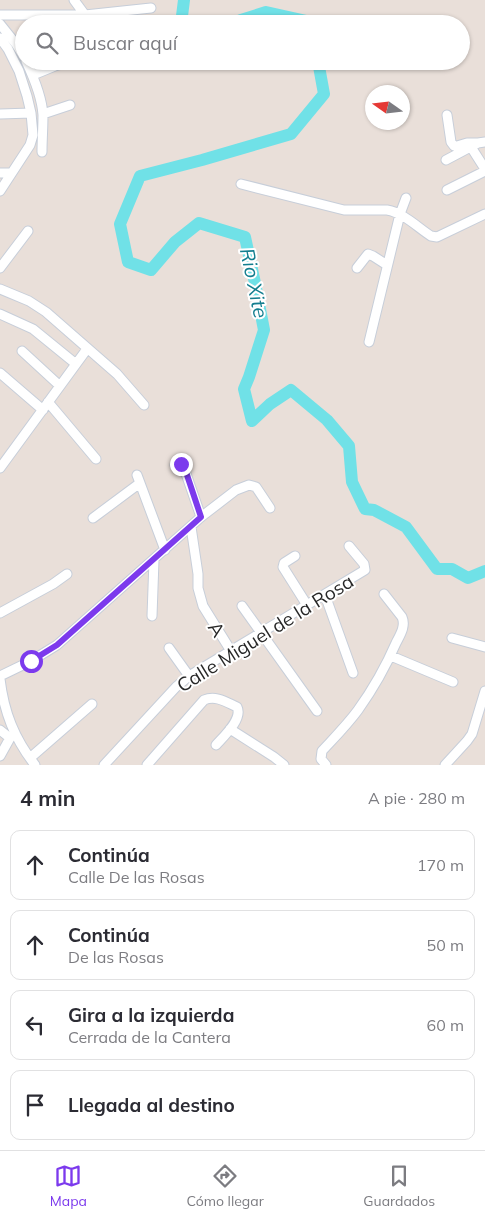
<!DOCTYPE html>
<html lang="es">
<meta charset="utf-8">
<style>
body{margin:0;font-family:Mulish,sans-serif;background:#f2f2f3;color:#2b2b33}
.compass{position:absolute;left:365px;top:85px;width:45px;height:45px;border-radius:50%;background:#fff;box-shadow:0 1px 4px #0004;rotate:284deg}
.stop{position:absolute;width:15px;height:15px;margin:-11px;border:4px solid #7c3aed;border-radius:50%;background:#fff}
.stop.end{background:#7c3aed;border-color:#fff;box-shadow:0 1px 5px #0008}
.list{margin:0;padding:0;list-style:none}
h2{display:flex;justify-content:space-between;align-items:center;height:65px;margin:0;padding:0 20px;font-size:21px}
h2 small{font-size:16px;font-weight:400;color:#7c7c81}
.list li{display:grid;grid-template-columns:32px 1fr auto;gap:15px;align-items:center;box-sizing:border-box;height:70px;margin:0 10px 10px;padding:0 10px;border:1px solid #e1e1e2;border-radius:10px}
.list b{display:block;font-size:19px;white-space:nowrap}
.list p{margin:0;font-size:16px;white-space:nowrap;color:#7c7c81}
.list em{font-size:16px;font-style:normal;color:#7c7c81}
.icon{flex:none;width:28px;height:28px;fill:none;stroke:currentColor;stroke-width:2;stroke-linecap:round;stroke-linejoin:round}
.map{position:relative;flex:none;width:485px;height:765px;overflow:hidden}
.search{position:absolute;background:#fff;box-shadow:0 1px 4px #0004;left:15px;right:15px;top:15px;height:55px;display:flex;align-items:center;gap:12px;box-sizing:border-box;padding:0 18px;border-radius:28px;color:#7c7c81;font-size:19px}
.sheet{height:385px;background:#fff}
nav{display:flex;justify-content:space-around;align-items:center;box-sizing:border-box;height:70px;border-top:1px solid #e1e1e2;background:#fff;font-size:14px;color:#7c7c81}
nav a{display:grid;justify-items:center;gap:2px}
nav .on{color:#7c3aed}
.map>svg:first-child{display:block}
</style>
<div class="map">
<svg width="485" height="765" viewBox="0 0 485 765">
<rect width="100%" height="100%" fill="#e9dfd9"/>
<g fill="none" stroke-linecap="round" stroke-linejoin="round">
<path stroke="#70e1e7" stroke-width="12" d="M181 24 184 0
M241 24V20L266 12 311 22V24
M197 61H199
M318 61 324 94 291 134 202 160 140 176 120 224 128 262 151 270 175 242 199 223 245 237 255 283 264 330 249 377 244 389 252 421 270 404 291 390 327 420 349 446 352 482 365 509 374 510 406 527 437 569H452L468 578 485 571"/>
<g stroke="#c7ced9" stroke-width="11">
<path id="minor" d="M74 0 85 15
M0 15H85L151 8
M0 24 16 44 24 57
M0 38 8 49 19 71 27 96 31 113 33 135 30 145 0 191
M26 61C34 78 42 97 43 115 43 128 42 140 42 152
M33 75 55 66 71 61
M0 114 31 113
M43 114 70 105
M447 115 451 142 454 146H457L467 143H478
M471 147 485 169
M446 160 478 143 485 142
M0 173H11
M241 184 344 210H387C404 213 417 227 431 236L437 237 485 214
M447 190 485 171
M0 268 28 231
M357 268 368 254 373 256 387 265
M0 289 29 301 46 312 117 374 144 405
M0 314 33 329 76 364
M369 342 400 214 406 198
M22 351 60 386
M0 373 43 410
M48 402 96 459
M175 465 181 464 183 465 201 517
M0 468 87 349
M137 475 165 550
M93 518 140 483
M191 527 198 574V588L203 606 231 651
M295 556 284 563 283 567 307 605
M325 595 353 673
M242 606 317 711
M0 613 53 584 67 574
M152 616 154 560
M452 638 485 647
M169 648 189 676
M391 656 453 682
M0 676 31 661 57 645 201 517 236 490 249 485 256 487 270 508
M0 679C4 712 14 738 35 765
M230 729 274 757 284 765
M0 730 10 738
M0 756 10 738 15 733
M30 758 92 704
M104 765 176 687 189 676 365 570 364 564 349 546
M147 765 204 700C216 695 226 702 237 707 243 719 224 736 216 745
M326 765 321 759 322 751C334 738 347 725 358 710 373 689 386 666 396 643 400 635 406 626 402 617L384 594
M445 765 467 741 472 734 485 691"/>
</g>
<use href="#minor" stroke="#fff" stroke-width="9"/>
</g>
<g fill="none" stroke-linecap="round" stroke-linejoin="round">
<path stroke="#7c3aed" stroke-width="6" d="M31 661 57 645 201 517 184 466 181 464"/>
</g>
<g text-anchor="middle" stroke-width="4" stroke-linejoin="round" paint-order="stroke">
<g font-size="19" fill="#272727" stroke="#fff">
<text transform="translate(217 629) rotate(57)" y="7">A</text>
<text transform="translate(265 633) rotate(-32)" y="7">Calle Miguel de la Rosa</text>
</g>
<g font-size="20" font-style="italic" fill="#137e8f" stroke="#fff">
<text transform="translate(254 283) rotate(78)" y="7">Rio Xite</text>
</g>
</g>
</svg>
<svg class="compass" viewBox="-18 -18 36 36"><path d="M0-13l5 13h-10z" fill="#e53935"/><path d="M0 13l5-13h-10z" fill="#7c7c81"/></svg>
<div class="stop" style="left:31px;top:661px"></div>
<div class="stop end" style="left:181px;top:464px"></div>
<div class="search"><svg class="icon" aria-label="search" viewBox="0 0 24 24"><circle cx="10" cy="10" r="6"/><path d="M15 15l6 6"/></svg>Buscar aquí</div>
</div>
<section class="sheet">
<h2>4 min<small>A pie · 280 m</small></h2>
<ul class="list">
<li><svg class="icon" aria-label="ahead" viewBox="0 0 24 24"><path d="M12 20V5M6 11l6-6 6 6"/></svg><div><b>Continúa</b><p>Calle De las Rosas</p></div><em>170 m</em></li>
<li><svg class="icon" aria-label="ahead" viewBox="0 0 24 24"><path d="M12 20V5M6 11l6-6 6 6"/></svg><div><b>Continúa</b><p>De las Rosas</p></div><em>50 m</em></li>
<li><svg class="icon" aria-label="left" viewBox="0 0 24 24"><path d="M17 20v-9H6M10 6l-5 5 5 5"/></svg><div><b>Gira a la izquierda</b><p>Cerrada de la Cantera</p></div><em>60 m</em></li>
<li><svg class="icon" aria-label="arrive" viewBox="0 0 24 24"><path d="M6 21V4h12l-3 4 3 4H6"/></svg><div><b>Llegada al destino</b></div></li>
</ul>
</section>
<nav>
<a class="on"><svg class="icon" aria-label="map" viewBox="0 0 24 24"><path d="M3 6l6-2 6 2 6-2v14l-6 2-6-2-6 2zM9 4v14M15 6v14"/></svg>Mapa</a>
<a><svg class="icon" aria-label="directions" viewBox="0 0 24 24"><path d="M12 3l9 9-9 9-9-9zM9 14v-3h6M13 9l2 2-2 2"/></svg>Cómo llegar</a>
<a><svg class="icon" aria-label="saved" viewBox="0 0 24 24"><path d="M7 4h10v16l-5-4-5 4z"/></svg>Guardados</a>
</nav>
